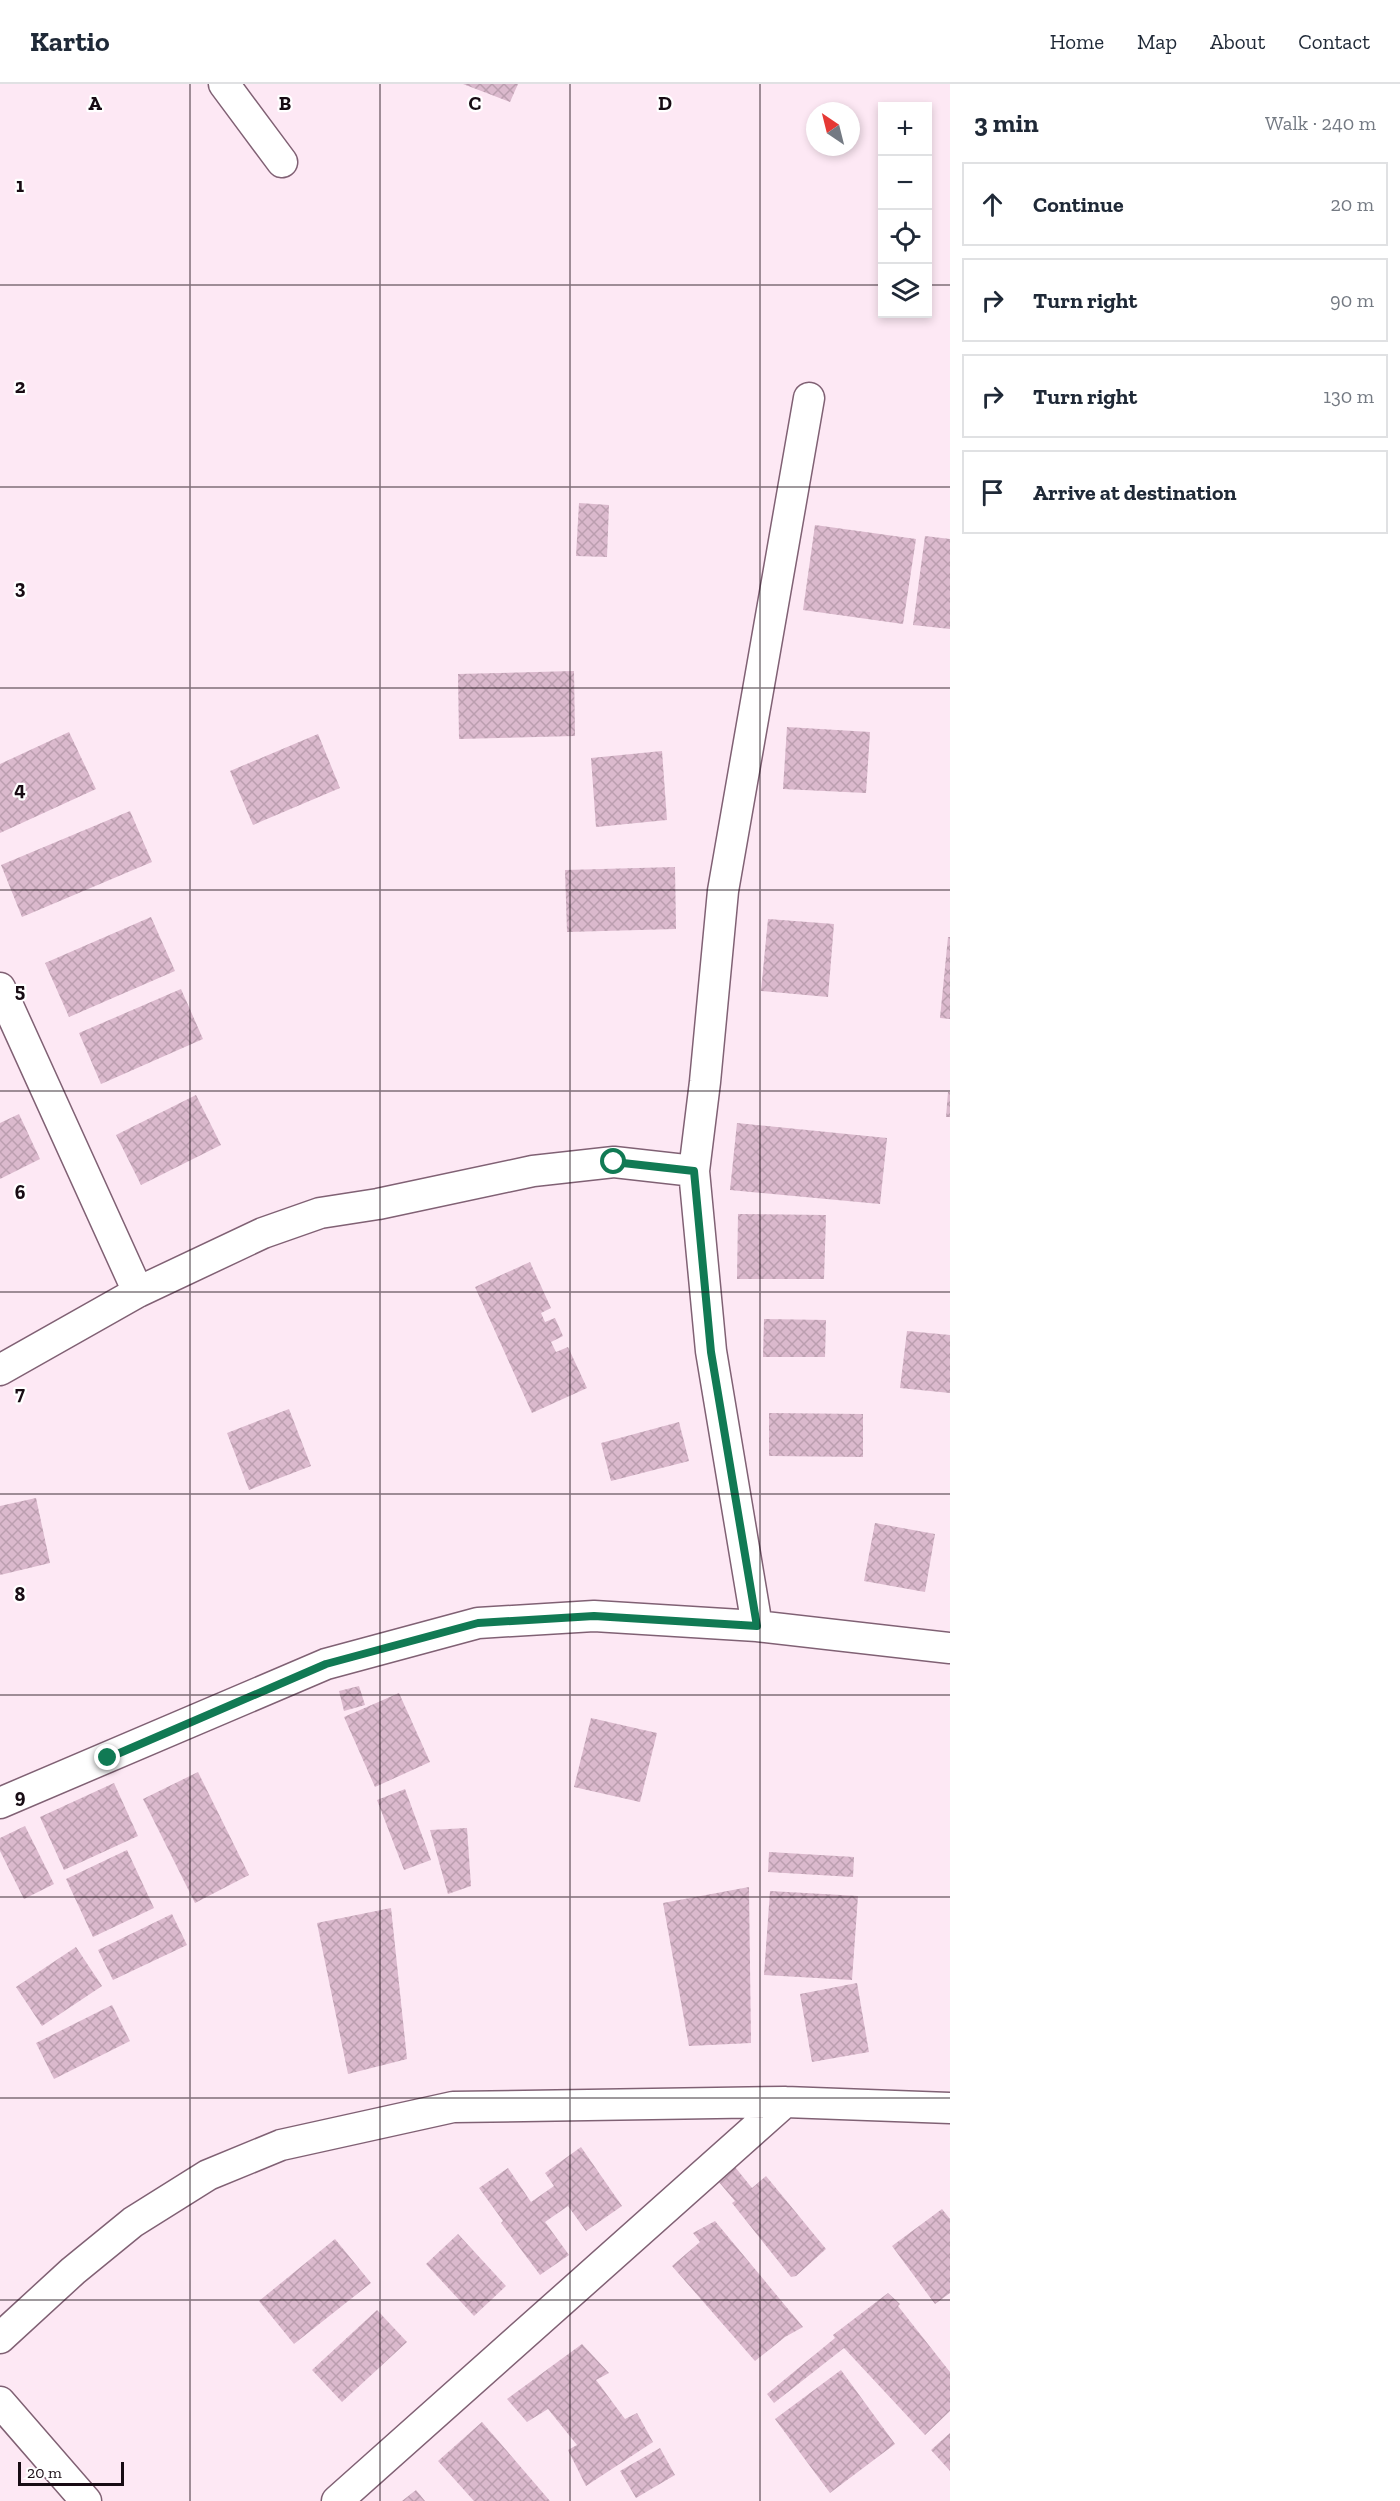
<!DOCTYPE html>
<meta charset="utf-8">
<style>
body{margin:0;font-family:"Zilla Slab",serif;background:#f2f2f3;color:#1f2937}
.controls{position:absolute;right:18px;top:18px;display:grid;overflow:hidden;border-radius:0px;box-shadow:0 3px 9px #0003}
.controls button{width:54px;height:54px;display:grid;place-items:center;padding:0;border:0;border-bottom:2px solid #e0e1e3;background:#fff;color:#1f2937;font:30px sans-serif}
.compass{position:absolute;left:806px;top:18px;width:54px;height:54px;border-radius:50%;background:#fff;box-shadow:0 3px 9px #0003;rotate:325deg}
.scale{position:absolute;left:18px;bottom:15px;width:106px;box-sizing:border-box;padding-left:6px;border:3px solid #170b13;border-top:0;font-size:16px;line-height:21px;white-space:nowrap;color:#170b13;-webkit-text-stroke:4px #fff;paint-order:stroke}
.stop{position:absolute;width:18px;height:18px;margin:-14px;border:4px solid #117a54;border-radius:50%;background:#fff}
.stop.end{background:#117a54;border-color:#fff;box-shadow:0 2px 6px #0008}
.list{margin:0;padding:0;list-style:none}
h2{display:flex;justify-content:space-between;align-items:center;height:78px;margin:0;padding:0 24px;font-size:26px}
h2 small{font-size:20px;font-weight:400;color:#747a83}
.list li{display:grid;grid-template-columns:39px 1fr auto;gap:18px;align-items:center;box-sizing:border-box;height:84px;margin:0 12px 12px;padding:0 12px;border:2px solid #e0e1e3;border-radius:0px}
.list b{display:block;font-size:22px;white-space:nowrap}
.list em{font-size:20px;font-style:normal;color:#747a83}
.icon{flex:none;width:33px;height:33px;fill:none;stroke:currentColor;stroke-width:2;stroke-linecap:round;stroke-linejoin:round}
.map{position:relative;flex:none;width:950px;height:2417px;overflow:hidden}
header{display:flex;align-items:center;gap:36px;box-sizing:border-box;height:84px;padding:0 30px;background:#fff;border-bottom:2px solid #e0e1e3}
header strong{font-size:28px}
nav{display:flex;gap:33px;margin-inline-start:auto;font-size:21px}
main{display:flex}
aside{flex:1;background:#fff}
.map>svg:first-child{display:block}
</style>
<header>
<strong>Kartio</strong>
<nav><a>Home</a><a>Map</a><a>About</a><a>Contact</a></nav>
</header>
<main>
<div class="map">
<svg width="950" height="2417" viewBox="0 0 950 2417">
<defs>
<pattern id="building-cross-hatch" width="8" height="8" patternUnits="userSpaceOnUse" patternTransform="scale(1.5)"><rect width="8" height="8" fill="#dbb9cd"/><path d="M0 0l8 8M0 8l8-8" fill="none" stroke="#bb9eaf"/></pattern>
</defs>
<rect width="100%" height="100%" fill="#fde8f4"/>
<path fill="url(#building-cross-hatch)" d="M463 0H518L510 18Z
M579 419 609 421 607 473 576 472Z
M815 441 916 455 903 540 803 526Z
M925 452 950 455V545L913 541Z
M574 587 575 652 459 655 458 590Z
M787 643 870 648 866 709 783 705Z
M69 648 96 705 0 749V680Z
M318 650 340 704 253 741 230 687Z
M662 667 667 736 596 743 591 674Z
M130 727 152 778 22 833 1 781Z
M675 783 676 845 567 848 565 786Z
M151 833 175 887 69 933 45 879Z
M768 835 834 840 828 913 761 907Z
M948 853H950V935L940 934Z
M181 905 203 955 101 1000 79 949Z
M948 1008H950V1033H946Z
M196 1011 221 1061 141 1101 116 1051Z
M19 1030 40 1075 0 1095V1039Z
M737 1039 887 1054 880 1120 730 1106Z
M738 1130 826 1131 824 1195H737Z
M530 1178 551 1224 541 1229 545 1238 555 1234 563 1252 551 1258 556 1268 568 1263 587 1304 532 1329 475 1203Z
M764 1235 826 1236 825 1273H763Z
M907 1247 950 1251V1309L900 1304Z
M289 1325 311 1382 249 1406 227 1349Z
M769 1329 863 1330V1373L769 1372Z
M679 1338 689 1377 611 1397 601 1359Z
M36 1414 50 1479 0 1491V1422Z
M875 1439 935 1450 925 1508 864 1497Z
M359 1602 365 1621 344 1627 339 1607Z
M399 1609 430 1678 375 1703 344 1633Z
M591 1634 657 1649 640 1718 574 1703Z
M198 1688 249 1791 195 1819 143 1715Z
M114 1699 138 1752 64 1786 40 1733Z
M405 1705 431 1776 404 1786 377 1716Z
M25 1742 54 1800 24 1815 0 1767V1754Z
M467 1744 471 1802 448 1810 430 1746Z
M127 1766 154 1824 93 1853 66 1795Z
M769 1768 854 1773 853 1793 768 1788Z
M749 1803 751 1959 689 1962 663 1819Z
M770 1807 858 1812 852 1896 764 1891Z
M391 1824 407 1975 348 1990 317 1839Z
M172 1830 187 1861 113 1896 98 1866Z
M76 1863 102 1902 42 1942 16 1903Z
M857 1899 869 1968 812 1978 800 1910Z
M112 1921 130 1957 54 1995 36 1959Z
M581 2063 622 2122 586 2147 568 2122 545 2138 569 2171 540 2191 501 2139 503 2137 479 2104 508 2084 531 2118 554 2102 545 2089Z
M735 2083 752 2104 766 2092 826 2165 796 2192 791 2193 732 2119 735 2117 718 2097Z
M942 2125 950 2135V2209L935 2220 892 2162Z
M715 2137 803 2243 785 2253 755 2277 672 2182 700 2158 693 2149Z
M458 2150 506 2202 474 2232 426 2180Z
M335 2155 371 2199 294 2260 259 2217Z
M888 2209 900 2220 898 2222 950 2288V2327L925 2351 844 2264 774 2319 767 2310 835 2254 833 2251Z
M377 2226 407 2258 342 2318 312 2286Z
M582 2260 609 2289 596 2296 625 2335 637 2329 653 2358 586 2402 568 2366 577 2361 548 2325 527 2338 507 2315Z
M841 2286 895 2360 830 2409 775 2335Z
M482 2338 550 2417H474L438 2377Z
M950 2349V2387L931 2366Z
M660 2364 675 2391 636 2414 620 2387Z
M416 2406 425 2417H402Z"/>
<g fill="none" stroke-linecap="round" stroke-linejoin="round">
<g stroke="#806174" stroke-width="33">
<path id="minor" d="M224 0 282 78
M0 904 138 1208
M0 1286 138 1208 263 1149 320 1129 378 1120 533 1087 614 1078 694 1087
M757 1542 711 1267 694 1087 705 998 723 807 809 314
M0 1719 326 1580 478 1539 594 1532 757 1542 950 1564
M0 2254 73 2187 133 2138 208 2091 281 2061 453 2023 785 2018 950 2024
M0 2318 86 2417
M337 2417 785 2018"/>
</g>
<use href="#minor" stroke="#fff" stroke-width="30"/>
</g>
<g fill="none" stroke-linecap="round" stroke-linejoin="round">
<path stroke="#117a54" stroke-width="8" d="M108 1674 326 1580 478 1539 594 1532 757 1542 711 1268 694 1087 614 1078"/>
</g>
<path fill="none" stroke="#170b13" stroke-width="1.5" stroke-opacity="0.55" d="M190 0V2417M380 0V2417M570 0V2417M760 0V2417M0 201H882M928 201H950M0 403H950M0 604H950M0 806H950M0 1007H950M0 1208H950M0 1410H950M0 1611H950M0 1813H950M0 2014H950M0 2216H950"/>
<g font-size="20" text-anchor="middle" font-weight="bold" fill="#170b13" stroke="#fff" stroke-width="4.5" stroke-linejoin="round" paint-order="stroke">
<text x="95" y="26">A</text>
<text x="285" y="26">B</text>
<text x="475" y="26">C</text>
<text x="665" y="26">D</text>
<text x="20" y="108">1</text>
<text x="20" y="309">2</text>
<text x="20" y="510">3</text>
<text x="20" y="712">4</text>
<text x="20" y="913">5</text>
<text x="20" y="1115">6</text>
<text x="20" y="1316">7</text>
<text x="20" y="1517">8</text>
<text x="20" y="1719">9</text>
</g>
</svg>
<div class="controls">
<button>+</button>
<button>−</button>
<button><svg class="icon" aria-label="locate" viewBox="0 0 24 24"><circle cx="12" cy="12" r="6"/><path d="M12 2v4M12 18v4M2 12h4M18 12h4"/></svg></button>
<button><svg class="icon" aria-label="layers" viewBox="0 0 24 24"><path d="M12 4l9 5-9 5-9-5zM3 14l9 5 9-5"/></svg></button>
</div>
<svg class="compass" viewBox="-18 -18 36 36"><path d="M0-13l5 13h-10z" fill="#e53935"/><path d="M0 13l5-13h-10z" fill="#747a83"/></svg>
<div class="scale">20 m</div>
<div class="stop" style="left:614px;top:1078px"></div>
<div class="stop end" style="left:108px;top:1674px"></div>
</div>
<aside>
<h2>3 min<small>Walk · 240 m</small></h2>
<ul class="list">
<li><svg class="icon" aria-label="ahead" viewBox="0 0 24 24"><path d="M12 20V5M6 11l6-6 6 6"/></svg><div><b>Continue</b></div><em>20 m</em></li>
<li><svg class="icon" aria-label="right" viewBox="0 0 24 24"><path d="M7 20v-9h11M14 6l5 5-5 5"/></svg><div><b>Turn right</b></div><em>90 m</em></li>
<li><svg class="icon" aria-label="right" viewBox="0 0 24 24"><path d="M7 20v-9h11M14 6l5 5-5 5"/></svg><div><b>Turn right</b></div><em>130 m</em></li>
<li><svg class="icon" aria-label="arrive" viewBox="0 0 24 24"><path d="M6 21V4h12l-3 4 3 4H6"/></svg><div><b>Arrive at destination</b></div></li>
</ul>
</aside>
</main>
